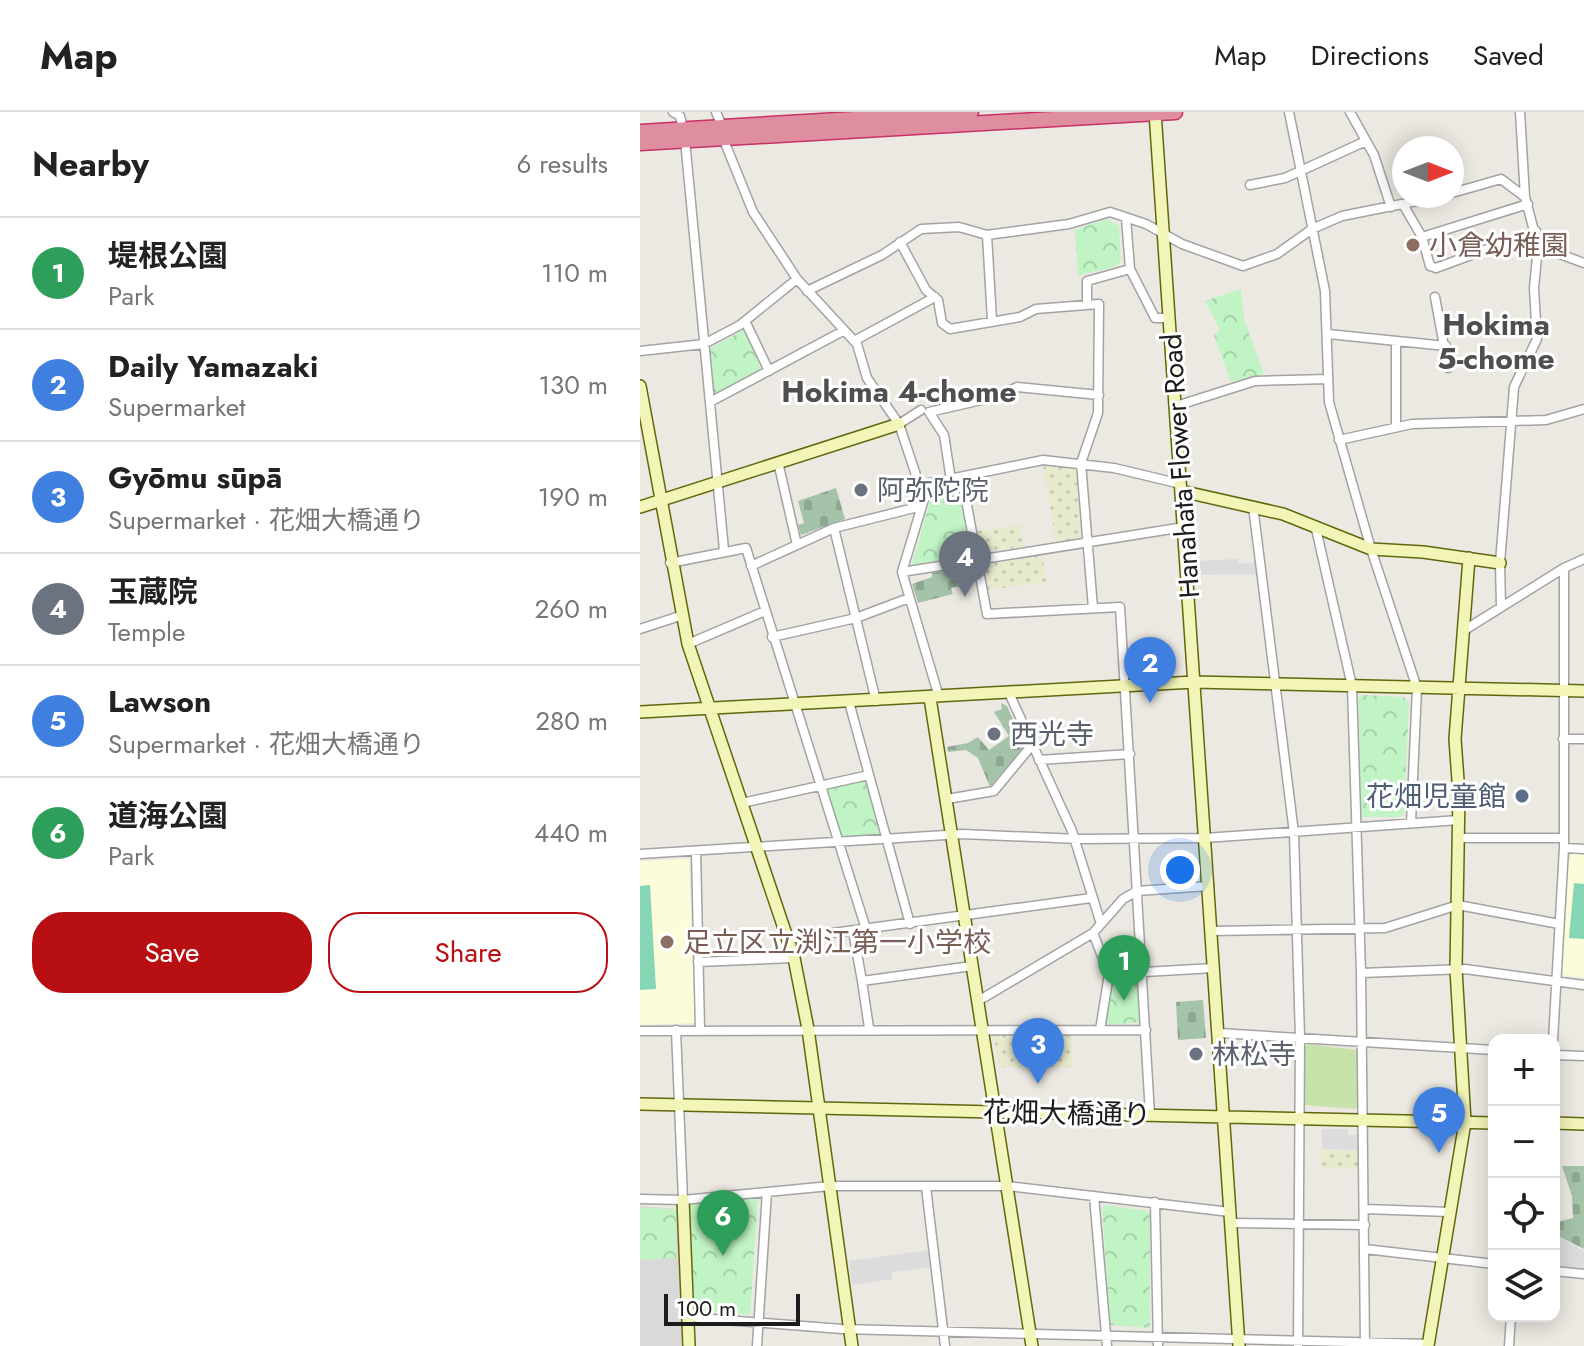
<!DOCTYPE html>
<meta charset="utf-8">
<style>
body{margin:0;font-family:Jost,"Noto Sans JP",sans-serif;background:#f6f6f6;color:#222}
.controls{position:absolute;right:24px;bottom:24px;display:grid;overflow:hidden;border-radius:16px;box-shadow:0 4px 20px #0003}
.controls button{width:72px;height:72px;display:grid;place-items:center;padding:0;border:0;border-bottom:2px solid #e0e0e0;background:#fff;color:#222;font:40px sans-serif}
.compass{position:absolute;left:752px;top:24px;width:72px;height:72px;border-radius:50%;background:#fff;box-shadow:0 4px 20px #0003;rotate:90deg}
.scale{position:absolute;left:24px;bottom:20px;width:136px;box-sizing:border-box;padding-left:8px;border:4px solid #1c1c1c;border-top:0;font-size:22px;line-height:28px;white-space:nowrap;color:#1c1c1c;-webkit-text-stroke:6px #fff;paint-order:stroke}
.you{position:absolute;left:540px;top:758px;width:28px;height:28px;margin:-20px;border:6px solid #fff;border-radius:50%;background:#1a73e8;box-shadow:0 0 0 12px #1a73e833}
.badge{display:grid;place-items:center;width:52px;height:52px;border-radius:50%;background:#b80f12;color:#fff;font-size:26px;font-weight:700}
.pin{position:absolute;translate:-50% -66px;filter:drop-shadow(0 2px 4px #0008)}
.pin::after{content:'';position:absolute;top:42px;width:28px;height:24px;background:inherit;clip-path:polygon(0 0,100% 0,50% 100%)}
.list{margin:0;padding:0;list-style:none}
h2{display:flex;justify-content:space-between;align-items:center;height:104px;margin:0;padding:0 32px;font-size:34px}
h2 small{font-size:26px;font-weight:400;color:#767676}
.list li{display:grid;grid-template-columns:52px 1fr auto;gap:24px;align-items:center;box-sizing:border-box;height:112px;padding:0 32px;border-top:2px solid #e0e0e0}
.list b{display:block;font-size:30px;white-space:nowrap}
.list p{margin:0;font-size:26px;white-space:nowrap;color:#767676}
.list em{font-size:26px;font-style:normal;color:#767676}
.actions{display:flex;gap:16px;padding:24px 32px}
.actions a{flex:1;padding:18px 0;border:2px solid #b80f12;border-radius:32px;text-align:center;font-size:28px;color:#b80f12}
.actions .main{background:#b80f12;color:#fff}
.icon{flex:none;width:44px;height:44px;fill:none;stroke:currentColor;stroke-width:2;stroke-linecap:round;stroke-linejoin:round}
.map{position:relative;flex:none;width:944px;height:1234px;overflow:hidden}
header{display:flex;align-items:center;gap:48px;box-sizing:border-box;height:112px;padding:0 40px;background:#fff;border-bottom:2px solid #e0e0e0}
header strong{font-size:38px}
nav{display:flex;gap:44px;margin-inline-start:auto;font-size:28px}
main{display:flex}
aside{flex:1;background:#fff}
.map>svg:first-child{display:block}
</style>
<header>
<strong>Map</strong>
<nav><a>Map</a><a>Directions</a><a>Saved</a></nav>
</header>
<main>
<aside>
<h2>Nearby<small>6 results</small></h2>
<ul class="list">
<li><span class="badge" style="background:#2e9e5b">1</span><div><b>堤根公園</b><p>Park</p></div><em>110 m</em></li>
<li><span class="badge" style="background:#3f7fe0">2</span><div><b>Daily Yamazaki</b><p>Supermarket</p></div><em>130 m</em></li>
<li><span class="badge" style="background:#3f7fe0">3</span><div><b>Gyōmu sūpā</b><p>Supermarket · 花畑大橋通り</p></div><em>190 m</em></li>
<li><span class="badge" style="background:#6b7280">4</span><div><b>玉蔵院</b><p>Temple</p></div><em>260 m</em></li>
<li><span class="badge" style="background:#3f7fe0">5</span><div><b>Lawson</b><p>Supermarket · 花畑大橋通り</p></div><em>280 m</em></li>
<li><span class="badge" style="background:#2e9e5b">6</span><div><b>道海公園</b><p>Park</p></div><em>440 m</em></li>
</ul>
<div class="actions"><a class="main">Save</a><a>Share</a></div>
</aside>
<div class="map">
<svg width="944" height="1234" viewBox="0 0 944 1234">
<defs>
<pattern id="farmland-dots" width="8" height="8" patternUnits="userSpaceOnUse" patternTransform="scale(2)"><rect width="8" height="8" fill="#e8eace"/><path d="M2 2h.1M6 6h.1" fill="none" stroke="#c6c8b0" stroke-width="1.8" stroke-linecap="round"/></pattern>
<pattern id="cemetery-stones" width="16" height="16" patternUnits="userSpaceOnUse" patternTransform="scale(2)"><rect width="16" height="16" fill="#a5c3a9"/><path d="M2 7V4a2 2 0 0 1 4 0v3zM10 15v-3a2 2 0 0 1 4 0v3z" fill="#8da791"/></pattern>
<pattern id="park-crowns" width="20" height="18" patternUnits="userSpaceOnUse" patternTransform="scale(2)"><rect width="20" height="18" fill="#c1f4c4"/><path d="M2 6a3 3 0 1 1 6 0M12 15a3 3 0 1 1 6 0" fill="none" stroke="#a5d1a8"/></pattern>
</defs>
<rect width="100%" height="100%" fill="#ece9e2"/>
<path fill="#dad8d9" d="M0 1094 37 1097 42 1234H0Z"/>
<path fill="#fcfcdb" d="M932 741H944V866L921 863 927 753Z
M49 747 55 911 0 913V749Z"/>
<path fill="url(#farmland-dots)" d="M403 352 437 357 442 424 439 427 416 430Z
M380 413 384 435 341 440 337 419Z
M402 442 407 470 348 478 345 452Z
M357 922 432 923V955H359L354 925Z
M681 1038 720 1039 719 1057 681 1056Z"/>
<path fill="#c7e3ab" d="M668 932 718 938V994L715 997 664 993V936Z"/>
<path fill="url(#cemetery-stones)" d="M196 376 205 407 161 423 158 413 164 411 158 389Z
M329 454 334 471 311 476 313 482 278 491 272 472 292 465V461Z
M361 591 367 594 383 630 382 637 350 675 338 646 326 638 308 640 307 635 328 631 338 625 349 638 369 624 354 600 362 597Z
M563 888 566 926 538 928 536 890Z
M922 1054H944V1137L914 1122V1111L933 1106 932 1084Z"/>
<path fill="url(#park-crowns)" d="M467 107 479 114 481 148 477 154 438 164 435 118Z
M601 177 604 207 624 262 591 270 574 223 580 218 565 189Z
M105 217 121 258 78 281 73 280 69 237Z
M317 373 330 439 327 443 272 453 293 378Z
M722 583 764 585 769 592 764 701 760 705H722L718 586Z
M223 669 228 672 241 722 202 725 185 680 188 676Z
M494 866 497 868 500 910 469 913 466 909 472 870Z
M118 1086 110 1203 54 1197 50 1091Z
M466 1093 508 1099 510 1103V1216L470 1213 462 1095Z
M0 1095 36 1098V1146L0 1148Z"/>
<path fill="#85d6b5" d="M934 771 944 772V827L929 826Z
M10 773 16 877 0 878V774Z"/>
<path fill="#dcdcdc" d="M598 447 599 452 615 450 616 462 558 463 557 449Z
M682 1017H708V1023H720V1038L682 1037Z
M914 1123 944 1139V1158L914 1154Z
M288 1138 291 1155 252 1160V1167L212 1173 209 1149Z"/>
<g fill="none" stroke-linecap="round" stroke-linejoin="round">
<g stroke="#a3a3a3" stroke-width="11">
<path id="street" d="M33 0 40 4 43 17
M76 0 82 14
M649 0 685 179 689 290 731 437 777 576 771 711
M710 0 734 43 751 95
M83 26 113 100 157 167 217 232 227 266 259 312 284 387 262 460 299 585
M45 28 84 438
M610 73 645 66 726 29
M812 81 861 67 885 85
M764 94 782 125 888 92
M486 106 490 157 515 206H530
M347 123 352 208
M782 125 790 154 796 156 896 119
M260 130 286 178 298 188 302 211 310 217 380 205 396 197 459 192 458 301 441 351 453 496
M898 134 944 151
M167 179 242 143 281 117 319 115 347 123 429 112 470 100 506 112 542 132 603 154 637 142 672 117 702 104 802 84
M795 185 808 256
M447 192V169L490 157
M105 209 129 259
M688 222 806 234
M214 229 295 185
M0 239 64 232 100 213 157 167
M70 290 203 219
M536 294 615 269 688 267
M259 312 281 298
M756 315V229
M699 328 772 312 906 308 944 297
M138 350 157 433
M322 366 347 502 480 495 510 1003
M311 368 304 323 289 300 359 284 377 275 459 283
M280 373 403 348 474 356 541 372
M613 394 654 721 660 926 658 1234
M194 416 236 589
M676 417 712 574 721 861 725 1234
M30 451 106 436 226 817
M111 454 194 416 282 394
M262 460 544 415
M861 494 860 451 874 275 897 227 894 176 898 134 885 85 880 0
M0 517 40 504
M823 519 924 456 944 447
M132 525 216 506 269 486
M48 532 125 499
M369 581 432 719 461 812
M209 590 270 812
M923 627H944
M399 648 490 642
M307 687 354 679 392 633
M102 691 229 663
M819 726H924
M924 736 944 737
M56 739 60 918
M0 742 322 722 439 727 565 726 819 708
M213 819 222 869 332 854
M572 819 745 816 818 793 919 812
M453 821 469 862 460 918
M149 827 451 786
M58 850 154 846
M721 861 825 857 944 873
M469 862 574 856
M222 869 229 916
M338 889 453 821 483 787 497 779 569 774
M36 918 43 1088
M0 919 506 918
M579 921 854 938
M913 928 924 736V456
M914 943 944 944
M286 1075 305 1234
M454 1084 467 1234
M0 1087 43 1088 190 1074H367L590 1100
M515 1090 518 1234
M725 1097 810 1100
M591 1111 725 1113
M725 1137 854 1152
M914 1159 944 1162
M47 1205 202 1217 789 1232
M117 1234 127 1080
M869 1234 871 1204"/>
</g>
<g stroke="#60680d" stroke-width="14">
<path id="secondary" d="M515 0 599 1234
M0 274 48 532 154 846 168 917 212 1234
M541 379 643 402 731 437 783 440 860 451
M0 395 259 312
M290 586 392 1234
M0 600 554 570 944 579
M0 992 854 1011
M914 1011 944 1012
M43 1088 49 1234
M788 1234 825 1010 816 857 819 682 815 627 829 446"/>
</g>
<g stroke="#c83167" stroke-width="17">
<path id="highway" d="M0 20 331 0
M0 31 535 0"/>
</g>
<use href="#street" stroke="#fff" stroke-width="8"/>
<use href="#secondary" stroke="#f2f4b8" stroke-width="11"/>
<use href="#highway" stroke="#df8e9f" stroke-width="14"/>
</g>
<g fill="#8d6e63" stroke="#fff" stroke-width="3">
<circle cx="773" cy="133" r="8"/>
<circle cx="27" cy="830" r="8"/>
</g>
<g fill="#6b7280" stroke="#fff" stroke-width="3">
<circle cx="221" cy="378" r="8"/>
<circle cx="354" cy="622" r="8"/>
<circle cx="556" cy="942" r="8"/>
</g>
<circle fill="#5c6f8a" stroke="#fff" stroke-width="3" cx="882" cy="684" r="8"/>
<g text-anchor="middle" stroke-width="6" stroke-linejoin="round" paint-order="stroke">
<g font-size="28" fill="#785e54" stroke="#fff" text-anchor="start">
<text x="789" y="143">小倉幼稚園</text>
<text x="43" y="840">足立区立渕江第一小学校</text>
</g>
<g font-size="28" fill="#1c1c1c" stroke="#fff">
<text transform="translate(540 354) rotate(-94)" y="10">Hanahata Flower Road</text>
<text transform="translate(427 1001) rotate(1)" y="10">花畑大橋通り</text>
</g>
<g font-size="28" fill="#5b616d" stroke="#fff" text-anchor="start">
<text x="237" y="388">阿弥陀院</text>
<text x="370" y="632">西光寺</text>
<text x="572" y="952">林松寺</text>
</g>
<g font-size="28" fill="#4e5e75" stroke="#fff" text-anchor="end">
<text x="866" y="694">花畑児童館</text>
</g>
<g font-size="30" font-weight="bold" fill="#4f4f4f" stroke="#fff">
<text x="856" y="223">Hokima<tspan x="856" dy="34">5-chome</tspan></text>
<text x="259" y="290">Hokima 4-chome</text>
</g>
</g>
</svg>
<div class="controls">
<button>+</button>
<button>−</button>
<button><svg class="icon" aria-label="locate" viewBox="0 0 24 24"><circle cx="12" cy="12" r="6"/><path d="M12 2v4M12 18v4M2 12h4M18 12h4"/></svg></button>
<button><svg class="icon" aria-label="layers" viewBox="0 0 24 24"><path d="M12 4l9 5-9 5-9-5zM3 14l9 5 9-5"/></svg></button>
</div>
<svg class="compass" viewBox="-18 -18 36 36"><path d="M0-13l5 13h-10z" fill="#e53935"/><path d="M0 13l5-13h-10z" fill="#767676"/></svg>
<div class="scale">100 m</div>
<div class="you"></div>
<div class="pin badge" style="left:484px;top:889px;background:#2e9e5b">1</div>
<div class="pin badge" style="left:510px;top:591px;background:#3f7fe0">2</div>
<div class="pin badge" style="left:398px;top:972px;background:#3f7fe0">3</div>
<div class="pin badge" style="left:325px;top:485px;background:#6b7280">4</div>
<div class="pin badge" style="left:799px;top:1041px;background:#3f7fe0">5</div>
<div class="pin badge" style="left:83px;top:1144px;background:#2e9e5b">6</div>
</div>
</main>
